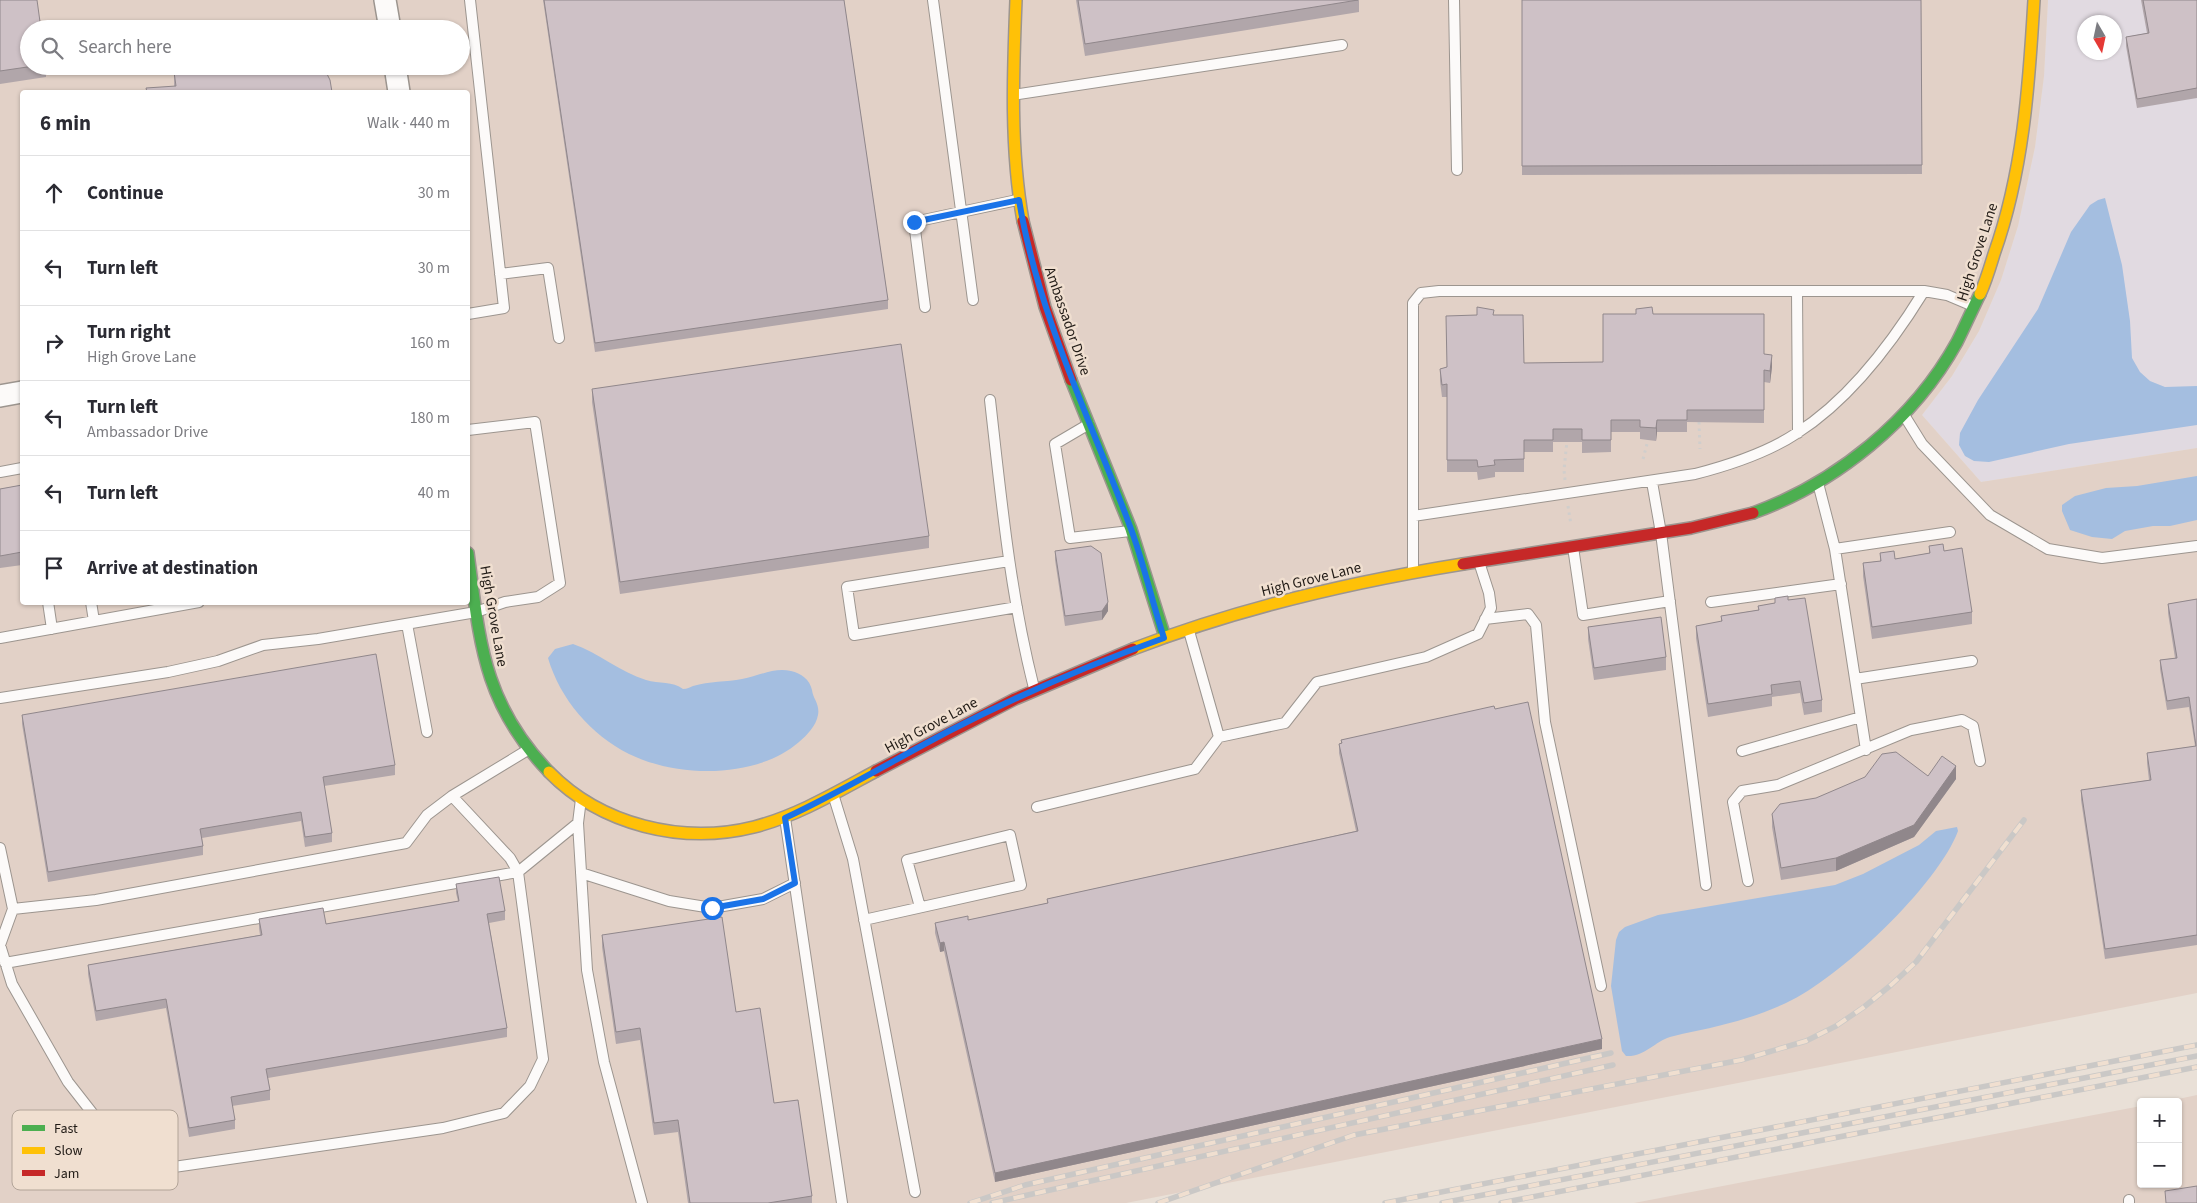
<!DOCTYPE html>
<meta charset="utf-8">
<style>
body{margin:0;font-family:"Source Sans 3",sans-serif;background:#f2f2f3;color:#2b2b33}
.controls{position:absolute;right:15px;bottom:15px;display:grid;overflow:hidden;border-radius:5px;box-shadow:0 1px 4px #0004}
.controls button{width:45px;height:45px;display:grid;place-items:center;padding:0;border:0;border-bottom:1px solid #e1e1e2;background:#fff;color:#2b2b33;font:25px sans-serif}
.compass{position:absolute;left:2077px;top:15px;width:45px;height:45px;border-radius:50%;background:#fff;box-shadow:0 1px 4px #0004;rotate:171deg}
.stop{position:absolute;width:15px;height:15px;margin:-11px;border:4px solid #1a73e8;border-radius:50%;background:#fff}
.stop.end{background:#1a73e8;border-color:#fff;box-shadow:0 1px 5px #0008}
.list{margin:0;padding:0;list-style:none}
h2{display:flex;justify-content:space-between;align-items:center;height:65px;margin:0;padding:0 20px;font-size:21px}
h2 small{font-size:16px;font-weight:400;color:#7c7c81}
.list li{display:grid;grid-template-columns:32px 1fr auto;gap:15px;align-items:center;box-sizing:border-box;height:75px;padding:0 20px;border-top:1px solid #e1e1e2}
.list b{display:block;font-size:19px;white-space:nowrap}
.list p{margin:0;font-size:16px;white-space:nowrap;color:#7c7c81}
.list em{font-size:16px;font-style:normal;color:#7c7c81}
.icon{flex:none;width:28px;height:28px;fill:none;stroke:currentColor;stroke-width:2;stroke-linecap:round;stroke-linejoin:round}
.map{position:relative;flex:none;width:2197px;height:1203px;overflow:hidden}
.search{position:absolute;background:#fff;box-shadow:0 1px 4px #0004;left:20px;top:20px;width:450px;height:55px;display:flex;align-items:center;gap:12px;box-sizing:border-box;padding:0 18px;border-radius:28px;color:#7c7c81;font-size:19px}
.panel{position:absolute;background:#fff;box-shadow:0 1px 4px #0004;left:20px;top:90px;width:450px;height:515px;border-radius:5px}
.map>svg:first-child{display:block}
</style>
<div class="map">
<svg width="2197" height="1203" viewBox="0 0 2197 1203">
<rect width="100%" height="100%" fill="#e9e0d7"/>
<path fill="#e1dae1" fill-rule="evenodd" d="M2048 0H2197V448L1981 482 1922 415 1952 376 1979 331 2001 280 2018 226 2035 147 2044 76ZM2084 22H2114V52H2084Z"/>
<path fill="#e2d1c7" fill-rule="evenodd" d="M0 0H2048L2044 76 2035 147 2018 226 2001 280 1979 331 1952 376 1922 415 1981 482 2197 448V993L1126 1203H0ZM29 29H461V66H29ZM22 92H468V602H22Z
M2197 1095V1203H1634L2141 1106V1184H2178V1102H2164Z"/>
<path fill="#a4bee0" d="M2105 198 2122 265 2130 321 2132 358 2140 372 2150 381 2165 387 2197 386V425L2069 444 1989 462 1974 461 1965 456 1959 445 1960 433 1978 400 2038 309 2071 232 2090 205 2098 200Z
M2197 476V520L2170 526H2153L2125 531 2112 539 2092 537 2070 530 2062 511V505L2075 496 2106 488 2137 486Z
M573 644C599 653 620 672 646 680 659 684 673 681 683 689 687 689 690 687 693 686 709 681 727 682 742 679 759 676 774 667 791 671 801 673 810 680 812 690 813 699 820 704 818 715 816 726 807 735 799 742 756 779 678 778 629 754 591 735 560 699 548 658L555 649Z
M1957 827 1958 831C1938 885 1839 979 1786 1003 1767 1012 1743 1020 1722 1025 1705 1030 1687 1032 1670 1037 1654 1042 1645 1057 1626 1056L1622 1051 1611 986 1616 940 1619 932 1625 927 1658 915 1835 885 1863 874 1919 845 1936 831Z"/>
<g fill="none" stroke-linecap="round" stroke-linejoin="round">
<g stroke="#9c958f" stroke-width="12">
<path id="lane" d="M933 0 973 300
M1454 0 1457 170
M1013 95 1342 45
M500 274 548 268 559 338
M1797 291 1798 433
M925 307 914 222 1017 200
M468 314 504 308 470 0
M990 400C1001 497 1010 594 1034 688
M1904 415 1922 444 1990 515 2048 549 2102 558 2197 546
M1089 424 1055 444 1070 538 1130 531
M0 472 22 468
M1652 482 1661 533 1706 885
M1818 483 1835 549 1866 750
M1413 516 1695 474C1730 465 1767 453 1797 433 1849 400 1892 343 1924 291
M1573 547 1583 615 1670 601
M1835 549 1950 532
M1009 561 847 587 854 635 1017 607
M1413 571V303L1421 293 1439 291H1924L1947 295 1973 306
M48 602 52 629
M91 602 94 621
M1711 602 1841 584
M1485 619 1528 614 1536 625 1545 722 1601 986
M407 624 427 732
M1189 631 1219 737 1285 723 1317 682 1426 657 1478 634 1491 608 1489 593 1479 562
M0 638 199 602
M1855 679 1972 661
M0 698 168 672 218 661 263 645 318 639 476 612 505 602 538 597 560 583 535 422 468 430
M1742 751 1861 717
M833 794 853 859 915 1192
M581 799 578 823 587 970 604 1062 642 1203
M1037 807 1195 769 1219 737
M785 818 842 1203
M0 848 13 909 96 900 406 843 427 815 452 796 526 751
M581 873 669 901 712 908 763 899 795 883
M1748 881 1733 802 1742 791 1778 785 1911 730 1962 720 1973 726 1980 761
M13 909 0 945 12 984 68 1082 129 1160 160 1169 443 1128 504 1113 530 1086 543 1059 518 872 578 823
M864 920 1021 885 1010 835 907 860 920 907
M5 963 518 872 510 858 452 796
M2129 1200V1203"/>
</g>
<g stroke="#9c958f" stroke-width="24">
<path id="street" d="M385 0 390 29
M395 66 399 92
M0 396 22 392"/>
</g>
<g stroke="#9c958f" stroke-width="14">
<path id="fast" d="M1071 380 1131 529 1165 637
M1753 513C1836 483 1914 420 1957 342 1965 326 1972 310 1980 294
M468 553C480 643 483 703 549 772"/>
</g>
<g stroke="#9c958f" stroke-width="14">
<path id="slow" d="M1016 0C1013 74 1010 148 1023 221
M1980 294C1986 281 1990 267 1994 254 2023 173 2029 86 2034 0
M1133 649C1239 608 1351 582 1463 564
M549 772C601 825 682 845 754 827 797 816 837 792 876 771"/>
</g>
<g stroke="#9c958f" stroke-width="14">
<path id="jam" d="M1023 221 1045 307 1071 380
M1463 564 1691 528 1753 513
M876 771 1015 699 1133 649"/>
</g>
<path stroke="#d0cecc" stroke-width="3" stroke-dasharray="2.5 4" stroke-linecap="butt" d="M1699 422 1700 449
M1643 459 1648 440
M1565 480 1564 470 1567 441
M1568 506 1571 525"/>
<use href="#lane" stroke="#fcfaf9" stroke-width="10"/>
<use href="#street" stroke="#fcfaf9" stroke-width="21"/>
<use href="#fast" stroke="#4caf50" stroke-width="11"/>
<use href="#slow" stroke="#ffc107" stroke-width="11"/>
<use href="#jam" stroke="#c62828" stroke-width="11"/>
<g stroke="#cac8c6" stroke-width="5.5">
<path id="rail" d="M970 1203 1025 1185 1611 1053
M992 1203 1613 1065
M1158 1203 1354 1135 1741 1060 1806 1041 1836 1026 1864 1007 1891 985 1916 962 2024 820
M1385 1203 2197 1045
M1442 1203 2197 1056
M1501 1203 2197 1067"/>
</g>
<use href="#rail" stroke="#f0dfd0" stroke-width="4" stroke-dasharray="11" stroke-linecap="butt"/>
</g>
<path fill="#b1a6aa" d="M0 0 29 66H46V77L0 84Z
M543 0H844L888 300V309L595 352Z
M1076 0H1359V12L1085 56Z
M1522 0H1921L1922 174 1522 175Z
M2141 0H2197V98L2137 108 2126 46V37L2147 33Z
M199 66H323L332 92H146V88L174 87V72L199 69Z
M1636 309 1653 314 1764 354 1772 367 1770 383 1764 382V423L1687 422V432H1657L1656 441 1640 439V432H1611V452L1582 453V442H1553V452H1524V472H1495V477L1478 480 1477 472H1447V397H1442L1440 381V369L1447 367 1477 315H1494L1524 363 1603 362 1636 314Z
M592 389 929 536V548L620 594 592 402Z
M22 485V565L0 568V489Z
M1929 546 1944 551 1972 612V624L1872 639 1863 576V563L1880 561V553L1895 559 1929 553Z
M1055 551 1108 611 1102 620 1065 626 1055 560Z
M1775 598 1788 600 1822 700V712L1804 715 1800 693 1772 697V706L1708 717 1696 638V626L1721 622V616L1758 610V606L1775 603Z
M2197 599V945L2105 959 2081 800V790L2149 780 2147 763V753L2195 746 2189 707 2167 710 2160 669V660L2175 658 2168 613V604Z
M1588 627 1666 657V670L1594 680 1588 639Z
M22 715 395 765V775L324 786 332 833V842L305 847 301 821 202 838 203 846V855L48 882 22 724Z
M1341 740 1602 1049 995 1182 944 951 940 952 935 933V923L968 920 1047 903V899L1356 831 1339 753V744L1341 743Z
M1928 776 1956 779 1914 837 1836 871 1781 880 1772 827V814Z
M456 884 505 911V920L489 923 507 1028V1037L268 1078 270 1090V1100L232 1106 235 1120V1129L189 1137 166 1008 96 1021 88 974V965L260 935 259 928V919L326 924 458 901 456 893Z
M602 935 736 1012 812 1196V1203H688L678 1132 654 1135 640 1040 616 1044 602 947Z"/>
<path fill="#90878b" d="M1772 355V367L1770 383V371Z
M1657 420V432L1656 441V428Z
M1108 602V611L1102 620V611Z
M1956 766V779L1914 837 1836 871V858Z
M944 942V951L940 952V943Z
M1602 1039V1049L995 1182V1173Z"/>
<path fill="#cec1c6" stroke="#90878b" d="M0 0H37L41 29H29V66H34L0 71Z
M544 0H844L888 300 595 343Z
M1078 0H1358L1085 44Z
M1522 0H1921L1922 165 1522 166Z
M2143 0H2197V88L2137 99 2126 37 2149 33Z
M254 28 267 29H245Z
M200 66H323L330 80 332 92H147L146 88 176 86 174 72 200 69Z
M1477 307 1494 310 1493 315H1523L1524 363 1603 362V314H1636V309L1652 307 1653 314H1764V354L1772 355 1770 371 1764 370V410H1687V420H1657L1656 428 1640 427V420H1611V440H1582V429H1553V440H1524V459L1494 460 1495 465 1478 467 1477 460H1447V384L1442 385 1440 369 1447 367 1446 316 1477 315Z
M901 344 929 536 620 582 592 389Z
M22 485V552L0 556V489Z
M1943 544 1944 551 1962 548 1972 612 1872 627 1863 563 1881 561 1880 553 1894 551 1895 559 1930 553 1929 546Z
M1091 546 1101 553 1108 602 1102 611 1065 616 1055 551Z
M1788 596V600L1805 598 1822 700 1804 703 1800 681 1771 685 1772 694 1708 704 1696 626 1722 621 1721 616 1759 610 1758 606 1775 603V598Z
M2197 599V935L2105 949 2081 790 2151 780 2147 753 2196 746 2189 697 2167 701 2160 660 2177 658 2168 604Z
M1661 617 1666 657 1594 668 1588 627Z
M376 654 395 765 323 777 332 833 305 837 301 812 200 829 203 846 48 872 22 715Z
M1528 702 1602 1039 995 1173 944 942 940 943 935 923 968 916V920L1048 903 1047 899 1358 831 1339 744 1342 743 1341 740 1494 706 1495 709Z
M1896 752 1928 776 1942 756 1956 766 1914 825 1836 858 1781 868 1772 814 1780 804 1816 798 1865 777 1882 754Z
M499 877 505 911 487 914 507 1028 266 1069 270 1090 231 1097 235 1120 189 1128 166 999 96 1011 88 965 262 935 259 919 323 908 326 924 459 901 456 884Z
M722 917 736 1012 760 1008 774 1103 798 1100 812 1196 768 1203H690L678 1120 654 1123 640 1028 616 1032 602 935Z
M2197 1186V1203H2166L2165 1191Z"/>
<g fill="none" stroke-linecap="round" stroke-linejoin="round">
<path stroke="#1a73e8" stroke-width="6" d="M712 908 763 899 795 883 785 818C841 792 894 760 949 731 1019 695 1091 664 1164 638 1152 602 1144 564 1131 529 1091 420 1038 315 1019 200L914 222"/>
</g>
<g text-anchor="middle" stroke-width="5" stroke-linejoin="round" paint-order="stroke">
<g font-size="15" fill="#211b16" stroke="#f0dfd0">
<text transform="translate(1977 252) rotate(-72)" y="5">High Grove Lane</text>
<text transform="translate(1068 321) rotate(71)" y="5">Ambassador Drive</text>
<text transform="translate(1311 579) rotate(-14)" y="5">High Grove Lane</text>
<text transform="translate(494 616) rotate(80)" y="5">High Grove Lane</text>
<text transform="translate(931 725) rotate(-28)" y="5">High Grove Lane</text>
</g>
</g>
<rect x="12" y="1110" width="166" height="80" rx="8" fill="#f0dfd0" stroke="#b2a498" stroke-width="1"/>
<rect x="22" y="1125" width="23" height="6" fill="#4caf50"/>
<rect x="22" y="1147" width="23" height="7" fill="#ffc107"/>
<rect x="22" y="1170" width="23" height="6" fill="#c62828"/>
<g font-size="14" fill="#211b16">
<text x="54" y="1133">Fast</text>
<text x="54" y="1155">Slow</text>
<text x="54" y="1178">Jam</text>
</g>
</svg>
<div class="controls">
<button>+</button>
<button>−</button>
</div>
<svg class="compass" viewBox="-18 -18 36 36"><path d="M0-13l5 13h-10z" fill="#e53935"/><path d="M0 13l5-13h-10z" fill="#7c7c81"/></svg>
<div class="stop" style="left:712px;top:908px"></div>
<div class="stop end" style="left:914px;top:222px"></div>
<div class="search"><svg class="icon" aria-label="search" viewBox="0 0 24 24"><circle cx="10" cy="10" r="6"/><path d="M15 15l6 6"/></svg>Search here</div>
<section class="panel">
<h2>6 min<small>Walk · 440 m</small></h2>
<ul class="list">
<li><svg class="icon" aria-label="ahead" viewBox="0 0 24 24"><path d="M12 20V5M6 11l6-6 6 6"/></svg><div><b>Continue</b></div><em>30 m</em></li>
<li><svg class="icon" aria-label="left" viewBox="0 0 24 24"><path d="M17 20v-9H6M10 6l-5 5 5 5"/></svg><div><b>Turn left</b></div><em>30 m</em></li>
<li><svg class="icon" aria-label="right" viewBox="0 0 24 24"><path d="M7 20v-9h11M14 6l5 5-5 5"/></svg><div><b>Turn right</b><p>High Grove Lane</p></div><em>160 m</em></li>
<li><svg class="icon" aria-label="left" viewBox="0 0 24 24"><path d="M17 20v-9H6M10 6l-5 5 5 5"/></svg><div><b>Turn left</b><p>Ambassador Drive</p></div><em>180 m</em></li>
<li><svg class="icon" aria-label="left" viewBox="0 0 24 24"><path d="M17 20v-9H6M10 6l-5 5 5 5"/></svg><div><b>Turn left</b></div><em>40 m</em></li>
<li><svg class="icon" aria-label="arrive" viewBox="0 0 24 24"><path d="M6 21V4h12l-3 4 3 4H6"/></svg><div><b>Arrive at destination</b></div></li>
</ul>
</section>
</div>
